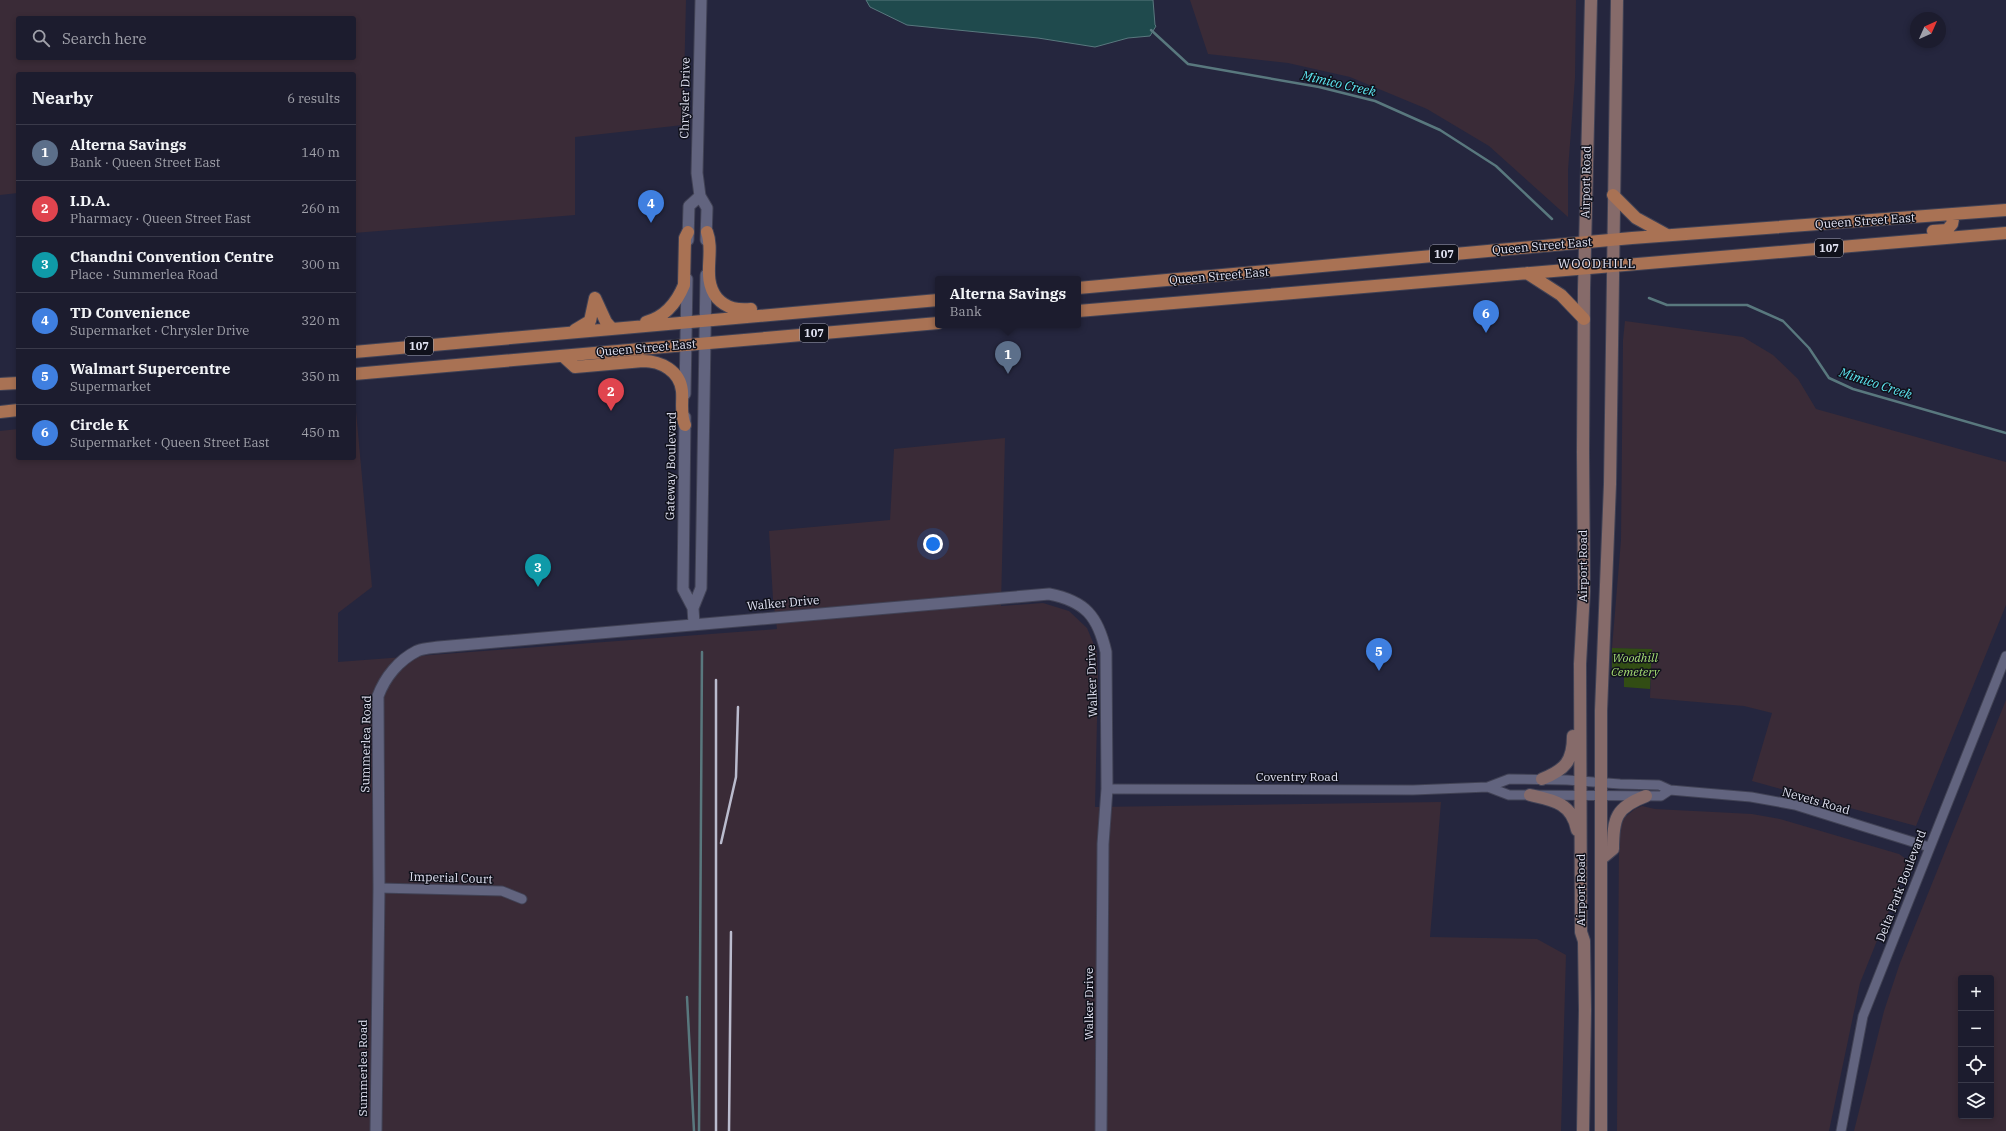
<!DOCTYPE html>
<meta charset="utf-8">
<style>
body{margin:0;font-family:"IBM Plex Serif",serif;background:#252536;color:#f1f3f6}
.controls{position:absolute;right:12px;bottom:12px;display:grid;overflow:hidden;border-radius:4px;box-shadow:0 2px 6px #0003}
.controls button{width:36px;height:36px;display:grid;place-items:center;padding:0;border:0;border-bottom:1px solid #3a3a4a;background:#1c1c2e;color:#f1f3f6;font:20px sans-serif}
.compass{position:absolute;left:1910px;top:12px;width:36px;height:36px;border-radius:50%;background:#1c1c2e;box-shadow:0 2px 6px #0003;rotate:45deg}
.you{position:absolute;left:933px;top:544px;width:14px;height:14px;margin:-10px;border:3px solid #fff;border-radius:50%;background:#1a73e8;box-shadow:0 0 0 6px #1a73e833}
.badge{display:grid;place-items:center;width:26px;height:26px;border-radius:50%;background:#2563eb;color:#fff;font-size:13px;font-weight:700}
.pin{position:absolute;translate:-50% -33px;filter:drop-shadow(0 1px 2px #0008)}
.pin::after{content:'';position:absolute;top:21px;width:14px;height:12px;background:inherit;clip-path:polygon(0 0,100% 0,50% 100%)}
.popup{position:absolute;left:935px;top:276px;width:146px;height:52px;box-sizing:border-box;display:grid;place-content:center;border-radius:4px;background:#1c1c2e;filter:drop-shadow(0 1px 3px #0005);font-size:13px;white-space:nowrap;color:#a0a1aa}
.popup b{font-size:15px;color:#f1f3f6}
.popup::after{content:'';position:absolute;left:50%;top:100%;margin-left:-8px;border:8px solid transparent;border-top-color:#1c1c2e}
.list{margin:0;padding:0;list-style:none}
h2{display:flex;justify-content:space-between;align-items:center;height:52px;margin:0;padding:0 16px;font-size:17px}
h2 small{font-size:13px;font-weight:400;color:#a0a1aa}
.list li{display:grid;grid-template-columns:26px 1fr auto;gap:12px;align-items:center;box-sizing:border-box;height:56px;padding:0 16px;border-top:1px solid #3a3a4a}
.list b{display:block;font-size:15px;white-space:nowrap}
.list p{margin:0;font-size:13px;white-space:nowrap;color:#a0a1aa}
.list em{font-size:13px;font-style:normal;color:#a0a1aa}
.icon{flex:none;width:22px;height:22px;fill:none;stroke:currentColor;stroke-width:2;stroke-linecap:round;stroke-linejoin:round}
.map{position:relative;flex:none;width:2006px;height:1131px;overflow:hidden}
.search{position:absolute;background:#1c1c2e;box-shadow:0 2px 6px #0003;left:16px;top:16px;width:340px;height:44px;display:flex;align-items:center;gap:10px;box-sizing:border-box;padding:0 14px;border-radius:4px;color:#a0a1aa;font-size:15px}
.panel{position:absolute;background:#1c1c2e;box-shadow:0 2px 6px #0003;left:16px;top:72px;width:340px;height:388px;border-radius:4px}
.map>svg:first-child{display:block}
</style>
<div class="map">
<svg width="2006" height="1131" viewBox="0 0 2006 1131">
<rect width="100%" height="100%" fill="#25263e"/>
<path fill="#3a2b37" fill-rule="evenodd" d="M0 0H686L683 125 575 137V215L354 233V74H18V193L0 195ZM18 18H354V58H18Z
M1190 0H1576L1575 78 1568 170V217L1489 146 1427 109 1350 77 1288 63 1208 54Z
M1625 321 1743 337 1773 355 1798 379 1816 409 2006 462V605L1916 826 1752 781 1772 713 1744 706 1650 698 1652 649 1612 648 1621 540 1623 340Z
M355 400 372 587 338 613V662L777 629 773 599 769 531 890 520 894 449 1005 438 1001 606 1043 603 1069 611 1087 628 1097 652 1098 677 1095 807 1441 802 1430 937 1537 939 1566 955 1561 1131H0V431L18 429V458H354Z
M2006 700V1131H1854L1884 1011 1900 963ZM1961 978H1991V1116H1961Z
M1642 806 1655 809 1752 814 1780 819 1899 854 1909 861 1860 983 1829 1131H1617L1619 836 1621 825 1625 817 1635 809Z"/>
<path fill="#324d14" d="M1612 648 1652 649 1650 689 1624 687V676H1612Z"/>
<path fill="#1f4a4d" stroke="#59787e" d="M866 0H1153L1155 25 1156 26 1150 36 1128 38 1095 47 1038 38 907 25 870 7Z"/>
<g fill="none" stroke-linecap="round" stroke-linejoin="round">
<path stroke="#59787e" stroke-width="2.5" d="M1151 30 1188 64 1319 87 1375 101 1440 130 1496 166 1552 219
M1649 298 1667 305H1747L1783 321 1809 348 1829 378 1853 389 2006 433
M687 997 694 1131
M699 1131 702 652"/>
<g stroke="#414255" stroke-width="11">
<path id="minor" d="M1488 787 1509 795 1661 796 1670 790
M1107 789 1413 790 1488 787 1509 779 1567 780 1620 784 1659 785 1670 790 1751 797 1795 805 1929 847
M379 888 502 891 522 899
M1841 1131 1863 1016 2006 656"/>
</g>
<g stroke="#414255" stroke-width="13">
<path id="tertiary" d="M701 0 697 173 700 196 707 208 706 240
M688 240 689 206 700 196
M685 394 687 279
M685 417 683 589 693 608 694 624
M693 608 701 588 706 275
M376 1131 379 888 378 696C385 677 399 660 417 651 424 648 432 648 439 647L1049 594C1085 601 1098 616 1106 652L1107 789 1103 844 1101 1131"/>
</g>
<g stroke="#414255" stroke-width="14">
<path id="secondary" d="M1542 779C1565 770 1573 761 1573 736
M1530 795C1553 800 1572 803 1577 830
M1601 859 1613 849C1613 818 1616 807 1646 796
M1583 1131 1585 1010 1584 941 1581 932 1580 664 1584 591 1583 452 1584 289 1591 0
M1601 1131V711L1610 484 1617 0"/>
</g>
<g stroke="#414255" stroke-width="14">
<path id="primary" d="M1613 195 1636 218 1667 235
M1933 231 1947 230 1952 224 1954 214
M707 232C715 253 701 278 717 298 727 309 738 310 751 309
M1527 273 1561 295 1584 319
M1078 288 1632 238 2006 210
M595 298 606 322 612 329
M1078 311 2006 233
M646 322C665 317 677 302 684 285L685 238 688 232
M575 330 590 321 595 298
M354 352 938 300
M563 356 575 367 643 361C661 361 680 371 682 391 683 402 680 414 685 425
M354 374 938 323
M0 384 18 383
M0 412 18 410"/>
</g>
<use href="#minor" stroke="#62647f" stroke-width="9"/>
<use href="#tertiary" stroke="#62647f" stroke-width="11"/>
<use href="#secondary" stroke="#866b6a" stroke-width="12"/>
<use href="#primary" stroke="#a97254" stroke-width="12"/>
<path stroke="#babbcd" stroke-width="2.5" d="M721 843 736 777 738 707
M716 1131V680
M729 1131 731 932"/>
</g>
<g text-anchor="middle" stroke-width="3" stroke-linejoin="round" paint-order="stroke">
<g fill="#10111b" stroke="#a2a3b2" stroke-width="1">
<rect x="1815" y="239" width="28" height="18" rx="3"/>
<rect x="1430" y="245" width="28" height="18" rx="3"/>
<rect x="800" y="324" width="28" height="18" rx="3"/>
<rect x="405" y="337" width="28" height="18" rx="3"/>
</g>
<g font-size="11" font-weight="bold" fill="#e1e2f2">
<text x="1829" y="252">107</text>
<text x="1444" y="258">107</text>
<text x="814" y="337">107</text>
<text x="419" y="350">107</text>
</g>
<g font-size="12" fill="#e1e2f2" stroke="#10111b">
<text transform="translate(685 98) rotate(-89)" y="4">Chrysler Drive</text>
<text transform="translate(1586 182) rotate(-89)" y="4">Airport Road</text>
<text transform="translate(1865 221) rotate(-4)" y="4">Queen Street East</text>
<text transform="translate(1542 246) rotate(-5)" y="4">Queen Street East</text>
<text transform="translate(1219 276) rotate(-5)" y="4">Queen Street East</text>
<text transform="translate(646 348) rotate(-5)" y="4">Queen Street East</text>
<text transform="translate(671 466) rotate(-89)" y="4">Gateway Boulevard</text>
<text transform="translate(1583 566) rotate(-90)" y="4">Airport Road</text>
<text transform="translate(783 603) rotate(-5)" y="4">Walker Drive</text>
<text transform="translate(1092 681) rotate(-92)" y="4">Walker Drive</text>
<text transform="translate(366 744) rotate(-89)" y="4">Summerlea Road</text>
<text x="1297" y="781">Coventry Road</text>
<text transform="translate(1816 801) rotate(16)" y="4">Nevets Road</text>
<text transform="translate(451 878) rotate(2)" y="4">Imperial Court</text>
<text transform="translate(1901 886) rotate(-69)" y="4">Delta Park Boulevard</text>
<text transform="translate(1581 890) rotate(-90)" y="4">Airport Road</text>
<text transform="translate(1089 1004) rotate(-90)" y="4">Walker Drive</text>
<text transform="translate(363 1068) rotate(-90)" y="4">Summerlea Road</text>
</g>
<g font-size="12" font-style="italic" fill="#a7df74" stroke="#10111b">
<text x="1635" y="662">Woodhill<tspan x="1635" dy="14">Cemetery</tspan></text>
</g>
<g font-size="13" font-style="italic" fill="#5de8f3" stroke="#10111b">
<text transform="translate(1339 83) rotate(13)" y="5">Mimico Creek</text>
<text transform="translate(1876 383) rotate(18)" y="5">Mimico Creek</text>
</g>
<g font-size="13" letter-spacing="1" fill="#e1e2f2" stroke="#10111b">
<text x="1597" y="268">WOODHILL</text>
</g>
</g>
</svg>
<div class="controls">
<button>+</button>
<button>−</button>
<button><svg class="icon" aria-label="locate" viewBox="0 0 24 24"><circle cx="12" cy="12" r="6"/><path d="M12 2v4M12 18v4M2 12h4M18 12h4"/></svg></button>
<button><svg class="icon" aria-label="layers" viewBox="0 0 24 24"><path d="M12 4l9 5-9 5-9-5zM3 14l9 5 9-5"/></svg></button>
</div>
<svg class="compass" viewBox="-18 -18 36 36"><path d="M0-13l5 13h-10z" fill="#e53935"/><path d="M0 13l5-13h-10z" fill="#a0a1aa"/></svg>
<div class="you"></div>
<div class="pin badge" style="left:1008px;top:374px;background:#5c6f8a">1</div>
<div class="popup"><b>Alterna Savings</b>Bank</div>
<div class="pin badge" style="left:611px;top:411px;background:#e0444e">2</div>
<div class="pin badge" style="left:538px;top:587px;background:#0f9aa8">3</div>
<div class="pin badge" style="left:651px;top:223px;background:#3f7fe0">4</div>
<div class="pin badge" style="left:1379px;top:671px;background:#3f7fe0">5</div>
<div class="pin badge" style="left:1486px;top:333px;background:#3f7fe0">6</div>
<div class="search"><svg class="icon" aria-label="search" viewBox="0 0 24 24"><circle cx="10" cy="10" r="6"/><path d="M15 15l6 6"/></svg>Search here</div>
<section class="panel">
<h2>Nearby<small>6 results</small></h2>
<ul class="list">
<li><span class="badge" style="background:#5c6f8a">1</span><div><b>Alterna Savings</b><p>Bank · Queen Street East</p></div><em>140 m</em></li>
<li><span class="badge" style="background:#e0444e">2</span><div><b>I.D.A.</b><p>Pharmacy · Queen Street East</p></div><em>260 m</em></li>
<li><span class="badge" style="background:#0f9aa8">3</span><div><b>Chandni Convention Centre</b><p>Place · Summerlea Road</p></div><em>300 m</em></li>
<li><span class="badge" style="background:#3f7fe0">4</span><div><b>TD Convenience</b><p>Supermarket · Chrysler Drive</p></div><em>320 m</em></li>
<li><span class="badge" style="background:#3f7fe0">5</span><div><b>Walmart Supercentre</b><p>Supermarket</p></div><em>350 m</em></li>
<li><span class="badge" style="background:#3f7fe0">6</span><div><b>Circle K</b><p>Supermarket · Queen Street East</p></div><em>450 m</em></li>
</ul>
</section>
</div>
